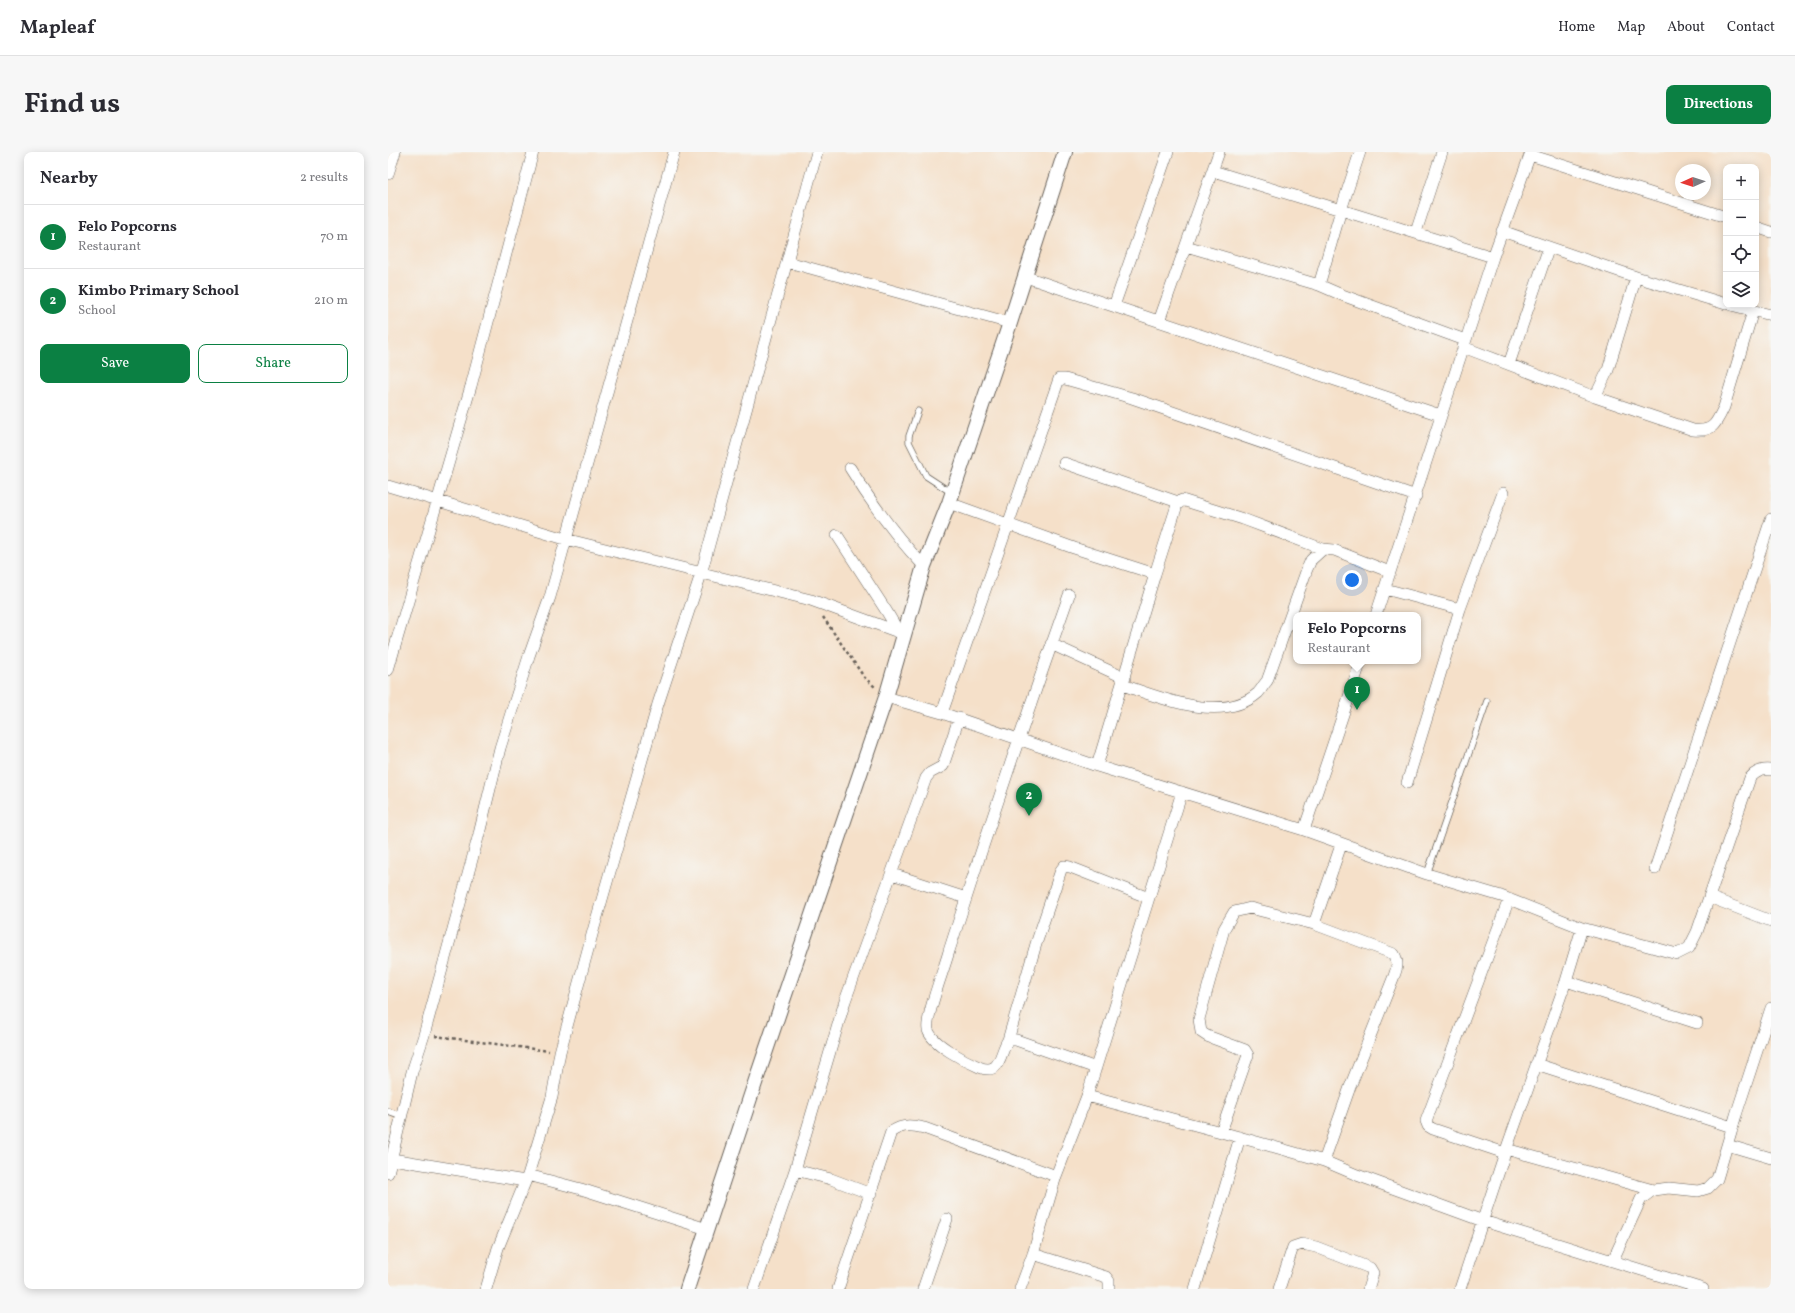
<!DOCTYPE html>
<meta charset="utf-8">
<style>
body{margin:0;font-family:Vollkorn,serif;background:#f7f7f7;color:#2b2b33}
.controls{position:absolute;right:12px;top:12px;display:grid;overflow:hidden;border-radius:8px;box-shadow:0 2px 10px #0003}
.controls button{width:36px;height:36px;display:grid;place-items:center;padding:0;border:0;border-bottom:1px solid #e1e1e2;background:#fff;color:#2b2b33;font:20px sans-serif}
.compass{position:absolute;left:1287px;top:12px;width:36px;height:36px;border-radius:50%;background:#fff;box-shadow:0 2px 10px #0003;rotate:267deg}
.you{position:absolute;left:964px;top:428px;width:14px;height:14px;margin:-10px;border:3px solid #fff;border-radius:50%;background:#1a73e8;box-shadow:0 0 0 6px #1a73e833}
.badge{display:grid;place-items:center;width:26px;height:26px;border-radius:50%;background:#0b8043;color:#fff;font-size:13px;font-weight:700}
.pin{position:absolute;translate:-50% -33px;filter:drop-shadow(0 1px 2px #0008)}
.pin::after{content:'';position:absolute;top:21px;width:14px;height:12px;background:inherit;clip-path:polygon(0 0,100% 0,50% 100%)}
.popup{position:absolute;left:905px;top:460px;width:128px;height:52px;box-sizing:border-box;display:grid;place-content:center;border-radius:8px;background:#fff;filter:drop-shadow(0 1px 3px #0005);font-size:13px;white-space:nowrap;color:#7c7c81}
.popup b{font-size:15px;color:#2b2b33}
.popup::after{content:'';position:absolute;left:50%;top:100%;margin-left:-8px;border:8px solid transparent;border-top-color:#fff}
.list{margin:0;padding:0;list-style:none}
h2{display:flex;justify-content:space-between;align-items:center;height:52px;margin:0;padding:0 16px;font-size:17px}
h2 small{font-size:13px;font-weight:400;color:#7c7c81}
.list li{display:grid;grid-template-columns:26px 1fr auto;gap:12px;align-items:center;box-sizing:border-box;height:64px;padding:0 16px;border-top:1px solid #e1e1e2}
.list b{display:block;font-size:15px;white-space:nowrap}
.list p{margin:0;font-size:13px;white-space:nowrap;color:#7c7c81}
.list em{font-size:13px;font-style:normal;color:#7c7c81}
.actions{display:flex;gap:8px;padding:12px 16px}
.actions a{flex:1;padding:9px 0;border:1px solid #0b8043;border-radius:8px;text-align:center;font-size:14px;color:#0b8043}
.actions .main{background:#0b8043;color:#fff}
.icon{flex:none;width:22px;height:22px;fill:none;stroke:currentColor;stroke-width:2;stroke-linecap:round;stroke-linejoin:round}
.map{position:relative;flex:none;width:1383px;height:1137px;overflow:hidden;border-radius:8px}
header{display:flex;align-items:center;gap:24px;box-sizing:border-box;height:56px;padding:0 20px;background:#fff;border-bottom:1px solid #e1e1e2}
header strong{font-size:19px}
nav{display:flex;gap:22px;margin-inline-start:auto;font-size:14px}
.intro{display:flex;align-items:center;justify-content:space-between;box-sizing:border-box;height:96px;padding:0 24px}
h1{margin:0;font-size:28px}
.button{padding:10px 18px;border-radius:8px;background:#0b8043;color:#fff;font-size:14px;font-weight:700}
main{display:flex;gap:24px;padding:0 24px}
aside{flex:1;background:#fff;border-radius:8px;box-shadow:0 2px 10px #0003}
.map>svg:first-child{display:block}
</style>
<header>
<strong>Mapleaf</strong>
<nav><a>Home</a><a>Map</a><a>About</a><a>Contact</a></nav>
</header>
<div class="intro"><h1>Find us</h1><a class="button">Directions</a></div>
<main>
<aside>
<h2>Nearby<small>2 results</small></h2>
<ul class="list">
<li><span class="badge">1</span><div><b>Felo Popcorns</b><p>Restaurant</p></div><em>70 m</em></li>
<li><span class="badge">2</span><div><b>Kimbo Primary School</b><p>School</p></div><em>210 m</em></li>
</ul>
<div class="actions"><a class="main">Save</a><a>Share</a></div>
</aside>
<div class="map">
<svg width="1383" height="1137" viewBox="0 0 1383 1137">
<rect width="100%" height="100%" fill="#f6f6f2"/>
<filter id="ink" filterUnits="userSpaceOnUse"><feTurbulence type="fractalNoise" baseFrequency=".025" numOctaves="2"/><feDisplacementMap in="SourceGraphic" scale="8" xChannelSelector="R" yChannelSelector="G"/><feConvolveMatrix kernelMatrix="1 2 1 2 8 2 1 2 1" color-interpolation-filters="sRGB"/></filter>
<filter id="wash" filterUnits="userSpaceOnUse"><feTurbulence type="fractalNoise" baseFrequency=".012" numOctaves="4" result="noise"/><feDisplacementMap in="SourceGraphic" scale="16" xChannelSelector="R" yChannelSelector="G"/><feGaussianBlur stdDeviation="0.9" result="paint"/><feColorMatrix in="noise" values="0 0 0 0 0 0 0 0 0 0 0 0 0 0 0 0 0 1.4 0 .05"/><feComposite in="paint" operator="in"/></filter>
<g filter="url(#wash)">
<rect width="100%" height="100%" fill="#f5e0c9"/>
</g>
<g filter="url(#ink)">
<g fill="none" stroke-linecap="round" stroke-linejoin="round">
<g stroke="#686159" stroke-width="7">
<path id="service" d="M530 259 521 284V290L538 324 564 341
M1039 722 1099 549
M0 959 14 964"/>
</g>
<g stroke="#686159" stroke-width="12">
<path id="minor" d="M1142 3 1338 65
M825 19 953 58 972 0
M0 22 7 0
M1368 75 1383 80
M1114 79 1248 125 1338 152
M1028 80 1054 0
M798 94 931 133 953 58 1105 105
M400 110 622 171
M638 125 1052 263
M931 133 954 143 1077 188
M1343 153 1383 163
M726 154 780 0
M771 169 831 0
M1075 195 1207 245 1305 278C1325 280 1328 272 1336 255L1365 159
M1121 212 1161 95
M1207 245 1220 218 1248 125
M676 311 790 350
M462 316C484 352 507 384 536 414
M0 334 177 387 423 448 516 482
M561 351 686 396 767 422 789 353 794 348 855 367 935 397
M449 383 499 460 506 472 508 479
M997 437 1072 457
M681 443C639 561 599 680 561 799 557 815 537 865 540 878 544 892 577 909 591 915 613 924 611 902 620 888H628L708 916
M988 463 1105 105 1143 0
M663 492 737 526
M0 518 83 234 145 0
M735 533C772 546 835 572 870 541 873 538 876 532 879 529L919 417 923 408 935 397 946 398 1002 420
M498 545 554 561 709 614 916 678 1039 722 1113 744 1194 776 1289 802 1301 796 1309 780 1362 626C1368 619 1374 617 1383 618
M554 561 671 227H677L744 246 1028 344
M709 614 767 422
M1019 631 1072 457 1115 341
M916 678 973 509
M1267 717 1383 367
M504 722 578 746
M1321 745 1383 769
M926 772 953 693
M1178 829 1309 871
M620 888 648 792 673 718 676 714 682 715 761 746
M1148 912 1344 975
M699 944 833 980
M1339 993 1383 1006
M1118 997 1265 1038
M1117 1001 1045 977 1040 974 1038 969 1121 747
M4 1007 137 1029
M936 1009 962 935 1006 824C1009 816 1011 810 1006 802L926 772 862 756 846 760 836 777 811 867 813 880 819 884 857 898 860 903 833 980 936 1009 969 1023 1095 1069 1315 1137
M407 1018 443 1027 483 1042
M0 1021 24 920 36 883 91 682 112 596 141 504 162 445 286 0
M140 1023 193 1037 319 1077
M645 1102 718 1125 721 1129V1137
M1225 1108 1253 1047 1265 1038 1281 1036 1310 1039 1320 1036 1329 1027 1348 963 1383 856
M98 1137 110 1096 140 1023 164 945 172 900 205 779 270 552 313 422 429 0
M366 1137 407 1018 457 849 538 626 542 621 555 614 571 566
M450 1137 503 980C515 972 523 973 536 976L668 1024
M535 1137 559 1067
M632 1137 645 1102 668 1024 699 944 794 640
M807 1137 852 985
M891 1137 905 1095 914 1092 928 1095 982 1116 985 1121 980 1137
M1072 1137 1117 1001 1178 829 1194 776"/>
</g>
<g stroke="#686159" stroke-width="16">
<path id="tertiary" d="M299 1137 368 928 498 545 536 414 561 351 622 171 677 0"/>
</g>
<path stroke="#686159" stroke-width="2.5" stroke-dasharray="3 3" stroke-linecap="butt" d="M435 465 476 525 488 536
M47 884 161 899"/>
<use href="#service" stroke="#fff" stroke-width="5.5"/>
<use href="#minor" stroke="#fff" stroke-width="11"/>
<use href="#tertiary" stroke="#fff" stroke-width="14"/>
</g>
</g>
</svg>
<div class="controls">
<button>+</button>
<button>−</button>
<button><svg class="icon" aria-label="locate" viewBox="0 0 24 24"><circle cx="12" cy="12" r="6"/><path d="M12 2v4M12 18v4M2 12h4M18 12h4"/></svg></button>
<button><svg class="icon" aria-label="layers" viewBox="0 0 24 24"><path d="M12 4l9 5-9 5-9-5zM3 14l9 5 9-5"/></svg></button>
</div>
<svg class="compass" viewBox="-18 -18 36 36"><path d="M0-13l5 13h-10z" fill="#e53935"/><path d="M0 13l5-13h-10z" fill="#7c7c81"/></svg>
<div class="you"></div>
<div class="pin badge" style="left:969px;top:558px">1</div>
<div class="popup"><b>Felo Popcorns</b>Restaurant</div>
<div class="pin badge" style="left:641px;top:664px">2</div>
</div>
</main>
